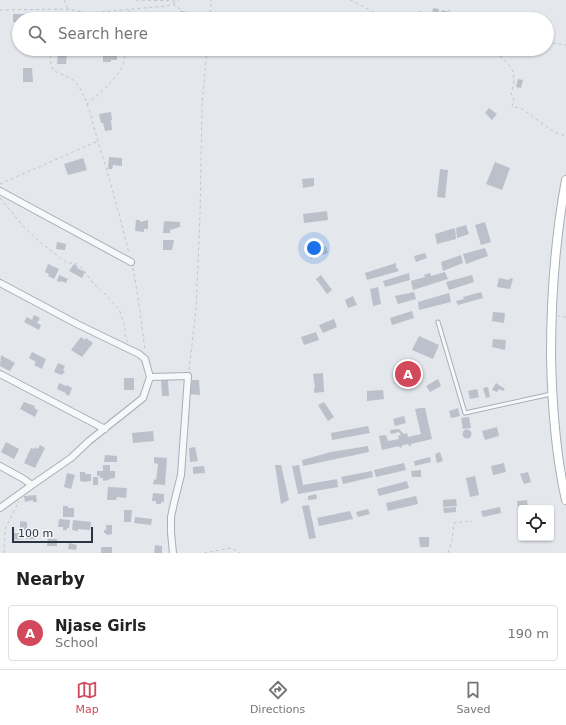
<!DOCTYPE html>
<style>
body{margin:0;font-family:"DejaVu Sans",sans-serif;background:#f2f2f2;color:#222}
.controls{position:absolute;right:12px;bottom:12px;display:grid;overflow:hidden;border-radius:4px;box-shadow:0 1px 3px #0004}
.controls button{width:36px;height:36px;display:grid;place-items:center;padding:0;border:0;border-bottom:1px solid #e0e0e0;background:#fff;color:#222;font:20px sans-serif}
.scale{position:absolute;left:12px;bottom:10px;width:81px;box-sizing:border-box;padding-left:4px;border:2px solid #2b3445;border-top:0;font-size:11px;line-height:14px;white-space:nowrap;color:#2b3445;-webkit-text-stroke:3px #f4f6f9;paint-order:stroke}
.you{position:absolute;left:314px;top:248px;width:14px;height:14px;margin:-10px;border:3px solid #fff;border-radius:50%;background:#1a73e8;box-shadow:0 0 0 6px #1a73e833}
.badge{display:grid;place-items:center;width:26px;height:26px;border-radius:50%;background:#d1495b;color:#fff;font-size:13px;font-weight:700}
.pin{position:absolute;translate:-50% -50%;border:2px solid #fff;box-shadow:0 1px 4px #0006}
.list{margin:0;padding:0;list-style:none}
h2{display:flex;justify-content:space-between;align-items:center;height:52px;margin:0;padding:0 16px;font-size:17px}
h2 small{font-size:13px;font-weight:400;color:#767676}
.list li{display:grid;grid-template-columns:26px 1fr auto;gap:12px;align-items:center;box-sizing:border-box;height:56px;margin:0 8px 8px;padding:0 8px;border:1px solid #e0e0e0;border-radius:4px}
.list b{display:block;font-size:15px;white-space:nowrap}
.list p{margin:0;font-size:13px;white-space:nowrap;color:#767676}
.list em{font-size:13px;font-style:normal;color:#767676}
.icon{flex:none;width:22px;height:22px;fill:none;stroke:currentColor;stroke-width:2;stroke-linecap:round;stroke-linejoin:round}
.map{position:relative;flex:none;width:566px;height:553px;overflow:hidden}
.search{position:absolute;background:#fff;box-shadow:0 1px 3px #0004;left:12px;right:12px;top:12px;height:44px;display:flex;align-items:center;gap:10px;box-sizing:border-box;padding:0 14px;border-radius:22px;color:#767676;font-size:15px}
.sheet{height:116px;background:#fff}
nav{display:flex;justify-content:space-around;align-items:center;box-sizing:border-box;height:56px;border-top:1px solid #e0e0e0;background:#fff;font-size:11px;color:#767676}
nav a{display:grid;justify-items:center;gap:2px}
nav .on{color:#d1495b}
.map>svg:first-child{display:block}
</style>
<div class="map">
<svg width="566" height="553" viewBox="0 0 566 553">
<rect width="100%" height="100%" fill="#e4e7ec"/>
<path fill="#bbc0ca" d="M433 8 439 9 438 17 432 16Z
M442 10 449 12 448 19H440Z
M180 11 190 12V19H177V13H180Z
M13 14H24V19H19V27H15V22H13Z
M103 50H110V52H117V60H111V62H103Z
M61 51 67 52 66 64H57L58 53H61Z
M23 68H32L33 82H23Z
M518 79 523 80 521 88 516 87Z
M489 108 497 114 492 120 485 113Z
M111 112 112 120H111L112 130 105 131 103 123H101L99 114Z
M109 157 122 158V166L113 165 112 169H108Z
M83 158 87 170 68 175 64 164Z
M495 162 510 168 502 190 486 184Z
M440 169 448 170 445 198 437 197Z
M314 178V186L303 188 302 179Z
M327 211 328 220 304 223 303 214Z
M136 220H140V222L148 220V229H144V232L135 231Z
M164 221 180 222V227L170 230V233H163Z
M485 222 491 242 481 245 475 225Z
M466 225 469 234 457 238 456 228Z
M455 228 456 239 437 244 435 234Z
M163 240H174L172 250H163Z
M57 242 66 244 65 250 56 249Z
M326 246 328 253 311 259 308 253Z
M485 248 488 256 466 264 463 254Z
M425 253 427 258 416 262 414 256Z
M461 255 463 263 443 271 441 262Z
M396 263V267L399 271 367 280 365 273Z
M48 264 59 269 54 279 48 276 49 274 45 272Z
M74 264 78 267 77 268 85 272 82 278 69 271Z
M445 272 448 279 413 290 411 281 425 277 424 275 430 273 431 276Z
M409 273 410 280 385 287 383 281Z
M59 275 68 279 66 283 61 281 60 282 57 281Z
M321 275 332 290 327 294 316 279Z
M472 275 474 282 449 290 446 282Z
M499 278 509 280 510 278 513 279 510 289 497 287Z
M378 287 381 304 373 306 370 289Z
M414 292 416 299 398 304 395 296Z
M481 292 483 298 458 305 456 301 464 299 463 297Z
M449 293 451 302 419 310 418 302Z
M353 296 357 305 348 308 345 300Z
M412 311 414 318 392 325 390 318Z
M493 312 505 313 504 323 492 321Z
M34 315 40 318 37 323 41 325 39 330 24 322 27 317 32 320Z
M334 319 337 327 323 333 319 325Z
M316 332 319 340 304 345 301 337Z
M419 336 439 345 433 359 412 350Z
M81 337 85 340 86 338 93 343 82 357 71 350Z
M493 339 506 340 505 350 492 347Z
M32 352 46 359 42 369 34 365 36 362 29 358Z
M1 355 15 363 10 371 0 366Z
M58 363 65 366 63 370 65 371 62 375 54 372Z
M323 373 324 392 314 393V388H315L313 374Z
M124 378H134V390H124Z
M438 379 441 386 430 392 426 386Z
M161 380H168L169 396H162Z
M192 380H199L200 395 189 394Z
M59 383 66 386 67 385 72 388 69 396 65 394 66 393 57 389Z
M496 383 505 389 503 391 499 389 497 392 492 390Z
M488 387 490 397 486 398 483 388Z
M477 389 479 397 470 399 468 391Z
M383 390 384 399 367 401V391Z
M24 402 35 406 34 408 38 410 35 417 20 409Z
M324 402 334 417 328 421 318 405Z
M420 408H425L432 439 411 444V446H409L408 444 401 446 402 447 400 448 399 446 382 450 379 436 386 435 388 441 399 439 398 436 401 435 399 432 391 434 390 430 399 429 404 434 407 433 408 437 421 434 415 409Z
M458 408 460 416 451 418 449 411Z
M404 416 406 423 395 426 393 419Z
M469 417 471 428 463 429 461 418Z
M368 426 370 433 332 440 331 433Z
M497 427 499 436 485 440 482 431Z
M462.5 434a4.5 4.5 0 1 1 9 0a4.5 4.5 0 1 1-9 0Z
M153 431 154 441 133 443 132 433Z
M6 442 19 449 14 459 1 452Z
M40 445 45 448 35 468 24 463 31 448 34 449 35 447 38 449Z
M368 446 369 452 303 466 302 460 331 452Z
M195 447 198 461 190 462 189 448Z
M440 452 443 461 437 463 435 454Z
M105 455 117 456V462H104Z
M154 457 167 458 165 485 153 484 154 479 156 480 158 464 154 463Z
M430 457 431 462 415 466 414 461Z
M404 463 406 470 376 477 374 470Z
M504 463 506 472 493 475 491 466Z
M103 465H110V471H115V478L109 479V480L103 481V478H100V476H97V471H103Z
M275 465H281L289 500 281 504Z
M299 465 303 485 337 479 338 487 298 494 292 466Z
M204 466 205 473 193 474V467Z
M421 470V477H412L411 471Z
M372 471 373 477 343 484 341 477Z
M80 472H85V474H91V481L82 482V481H80Z
M528 472 531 482 524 484 520 474Z
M67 473 75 475 71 489 64 487Z
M475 476 479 495 470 497 466 478Z
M93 477H98V485H93Z
M407 481 409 488 379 496 377 489Z
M108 487 127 488 126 498 117 497 116 500H107Z
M153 493 164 494V502H161V504H156V501H152Z
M316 494 317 499 308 500V496Z
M36 495 37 502H33V500L25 502 24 496Z
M416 496 418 504 388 511 386 503Z
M456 499 457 506 443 507V500Z
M527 500 528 508H521V509L518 510 517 501Z
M309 505 316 538 309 539 302 506Z
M63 506H68V508H74V517H63Z
M456 507V512L444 513 443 508Z
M500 507 501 513 483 517 481 511Z
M368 509 370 514 358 517 356 512Z
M124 510H132L131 522H124Z
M350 511 353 519 319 526 317 518Z
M135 517 152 519 151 525 134 523Z
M59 519 70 520 69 528H67V530H63V527H58Z
M73 520 91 522 90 530 78 529V531L72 530Z
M20 521 27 522V530H20Z
M106 525H112V534L106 535V533H104V530H106Z
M13 533H20V536H24V539L14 540Z
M26 534H36V539H26Z
M419 537H429V547H420Z
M48 538 57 539V546H47Z
M69 543 77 545 76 550 68 549Z
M155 545 162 546V553H154Z
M101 547H112V553H101Z"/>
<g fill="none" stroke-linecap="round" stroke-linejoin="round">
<g stroke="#a9aeb7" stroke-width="5">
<path id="lane" d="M438 322 465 413 551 394"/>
</g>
<g stroke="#a9aeb7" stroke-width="8">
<path id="street" d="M0 191 131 262
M0 283 77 324 139 354 145 359 150 377 143 398 89 441 71 458 32 485
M0 374 105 429
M150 377 188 376 181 475 174 503 171 517V533L173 553
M0 466 22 478 32 485 0 508"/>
</g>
<g stroke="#a9aeb7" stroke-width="10">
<path id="secondary" d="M566 180C555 239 551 296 551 356 552 404 555 452 566 500"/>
</g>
<path stroke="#c2c5cb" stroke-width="1" stroke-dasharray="3 3" stroke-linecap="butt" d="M64 0 68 9
M136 0 177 1
M350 0 387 19
M173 4 184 12 189 19
M0 10 68 9 88 13 167 6 175 3 179 0
M448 10 451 12V19
M50 19 59 9
M128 19 130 8
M210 19 211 0
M417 19 420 9
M547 42 566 45
M50 49 51 65 53 70C61 75 71 76 77 84 88 99 92 121 97 138 109 177 120 215 129 254
M490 49C509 63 519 68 511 94L514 98 512 106 522 109 554 132 566 136
M507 49H508
M87 104C103 90 128 72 125 49
M0 184 98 141
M0 198 23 226 41 243 67 263H75L79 265 86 273 92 282 105 294 119 309 125 327V335L128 342
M133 268 138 297 145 350
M558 315 560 317H566
M189 370 196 309 200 216 202 105 207 49
M4 553 5 529 19 501
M204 553 231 548 240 553
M448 553 452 541 454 523 472 521"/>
<use href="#lane" stroke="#f7f8fa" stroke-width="3"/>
<use href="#street" stroke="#f7f8fa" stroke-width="6"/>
<use href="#secondary" stroke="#fff" stroke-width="8"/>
</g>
</svg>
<div class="controls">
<button><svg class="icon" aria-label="locate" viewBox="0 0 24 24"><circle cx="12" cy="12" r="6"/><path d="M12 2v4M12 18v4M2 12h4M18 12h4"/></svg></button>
</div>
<div class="scale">100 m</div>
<div class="you"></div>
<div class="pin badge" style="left:408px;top:374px">A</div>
<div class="search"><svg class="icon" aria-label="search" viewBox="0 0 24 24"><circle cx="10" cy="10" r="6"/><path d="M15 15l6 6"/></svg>Search here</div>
</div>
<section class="sheet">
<h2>Nearby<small></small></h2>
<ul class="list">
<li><span class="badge">A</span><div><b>Njase Girls</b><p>School</p></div><em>190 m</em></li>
</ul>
</section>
<nav>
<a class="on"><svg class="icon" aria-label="map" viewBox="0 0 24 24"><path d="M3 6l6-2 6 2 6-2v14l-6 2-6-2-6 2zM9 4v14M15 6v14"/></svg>Map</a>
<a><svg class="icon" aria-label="directions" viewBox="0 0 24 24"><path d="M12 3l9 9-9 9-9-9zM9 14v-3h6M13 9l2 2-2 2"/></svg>Directions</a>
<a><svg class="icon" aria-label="saved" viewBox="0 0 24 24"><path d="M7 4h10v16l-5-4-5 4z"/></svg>Saved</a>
</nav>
